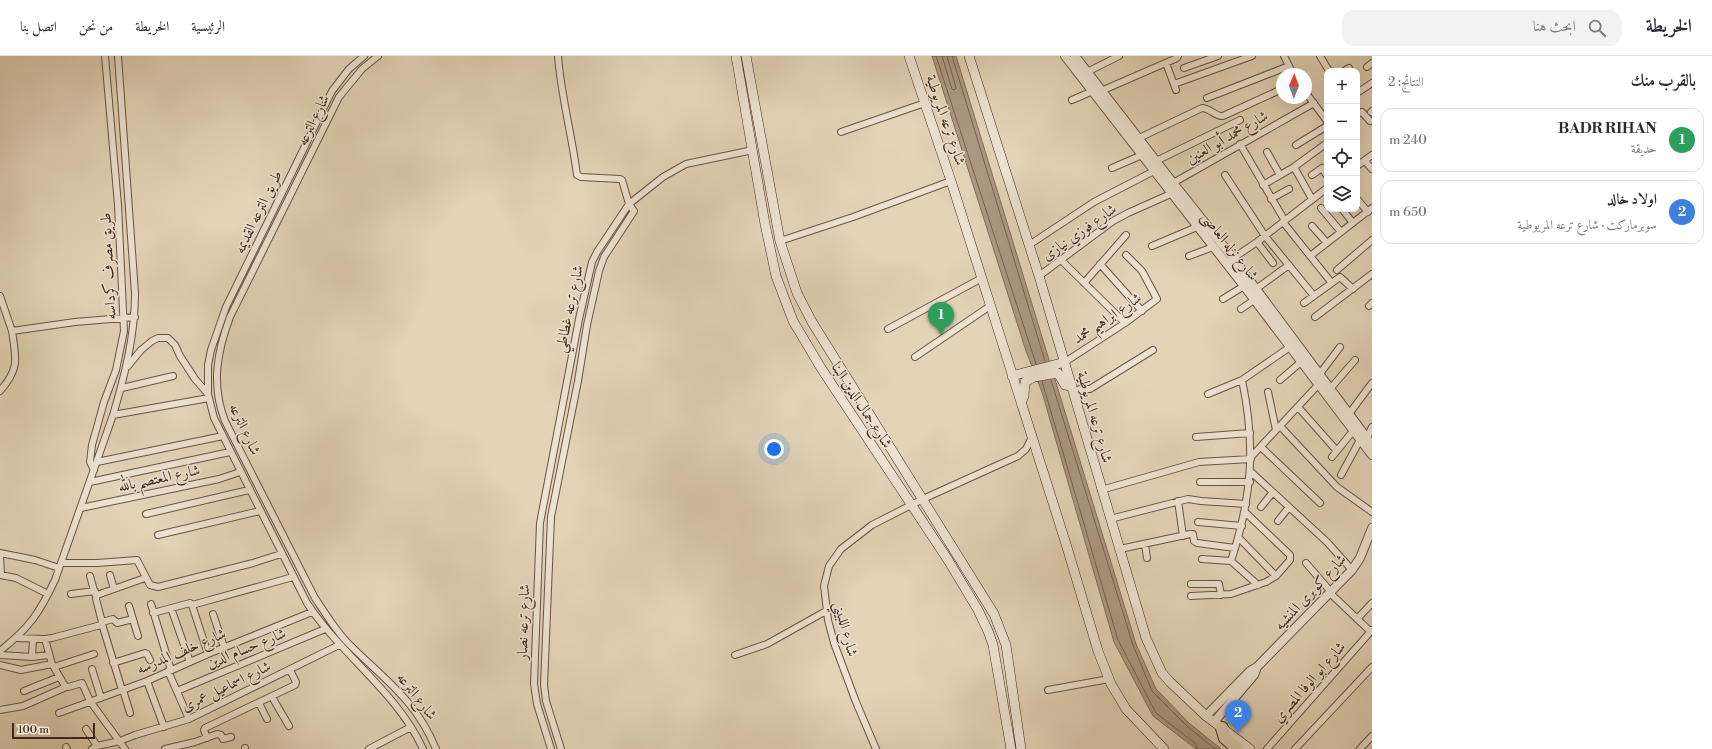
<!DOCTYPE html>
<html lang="ar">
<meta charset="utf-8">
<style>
body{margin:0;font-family:"Libre Bodoni",Amiri,serif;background:#f2f2f3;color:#2b2b33;direction:rtl}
.controls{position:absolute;right:12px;top:12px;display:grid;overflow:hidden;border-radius:8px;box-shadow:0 4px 16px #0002}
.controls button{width:36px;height:36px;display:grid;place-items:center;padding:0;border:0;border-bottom:1px solid #e1e1e2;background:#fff;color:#2b2b33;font:20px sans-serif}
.compass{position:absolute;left:1276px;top:12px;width:36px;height:36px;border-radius:50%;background:#fff;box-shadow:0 4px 16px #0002;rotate:1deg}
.scale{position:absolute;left:12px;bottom:10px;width:83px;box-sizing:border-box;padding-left:4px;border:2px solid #41281e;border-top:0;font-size:11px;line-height:14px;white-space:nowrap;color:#41281e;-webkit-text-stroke:3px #ede3d1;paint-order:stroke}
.you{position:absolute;left:774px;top:393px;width:14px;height:14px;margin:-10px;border:3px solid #fff;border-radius:50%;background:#1a73e8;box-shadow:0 0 0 6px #1a73e833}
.badge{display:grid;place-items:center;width:26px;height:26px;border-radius:50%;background:#8f2418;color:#fff;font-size:13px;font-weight:700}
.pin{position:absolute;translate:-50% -33px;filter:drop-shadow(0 1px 2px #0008)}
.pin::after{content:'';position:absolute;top:21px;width:14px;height:12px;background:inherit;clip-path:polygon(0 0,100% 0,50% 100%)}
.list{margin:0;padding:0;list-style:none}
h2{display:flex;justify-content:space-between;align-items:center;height:52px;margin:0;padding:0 16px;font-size:17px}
h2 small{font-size:13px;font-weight:400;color:#7c7c81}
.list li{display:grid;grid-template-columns:26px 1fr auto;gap:12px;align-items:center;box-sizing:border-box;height:64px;margin:0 8px 8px;padding:0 8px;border:1px solid #e1e1e2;border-radius:12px}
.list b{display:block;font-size:15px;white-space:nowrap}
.list p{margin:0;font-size:13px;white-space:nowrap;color:#7c7c81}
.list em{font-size:13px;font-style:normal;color:#7c7c81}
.icon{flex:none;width:22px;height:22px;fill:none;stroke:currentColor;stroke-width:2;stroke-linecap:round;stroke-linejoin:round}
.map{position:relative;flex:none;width:1372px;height:693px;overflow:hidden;direction:ltr}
header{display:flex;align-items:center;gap:24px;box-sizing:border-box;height:56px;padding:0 20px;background:#fff;border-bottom:1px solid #e1e1e2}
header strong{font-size:19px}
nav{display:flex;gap:22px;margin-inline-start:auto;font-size:14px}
.search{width:280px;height:36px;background:#f2f2f3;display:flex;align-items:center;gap:10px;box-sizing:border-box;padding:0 14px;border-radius:12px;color:#7c7c81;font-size:15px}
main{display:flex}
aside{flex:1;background:#fff}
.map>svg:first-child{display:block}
</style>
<header>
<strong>الخريطة</strong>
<div class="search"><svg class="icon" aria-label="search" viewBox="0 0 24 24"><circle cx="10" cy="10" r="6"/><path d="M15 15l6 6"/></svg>ابحث هنا</div>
<nav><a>الرئيسية</a><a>الخريطة</a><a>من نحن</a><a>اتصل بنا</a></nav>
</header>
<main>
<aside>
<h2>بالقرب منك<small>النتائج: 2</small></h2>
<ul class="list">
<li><span class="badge" style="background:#2e9e5b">1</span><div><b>BADR RIHAN</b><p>حديقة</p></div><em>240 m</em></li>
<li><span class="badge" style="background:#3f7fe0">2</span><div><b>اولاد خالد</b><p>سوبرماركت · شارع ترعه المريوطية</p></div><em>650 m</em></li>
</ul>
</aside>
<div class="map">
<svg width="1372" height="693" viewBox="0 0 1372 693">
<rect width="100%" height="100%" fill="#e3d4b8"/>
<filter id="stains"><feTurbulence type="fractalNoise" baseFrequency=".005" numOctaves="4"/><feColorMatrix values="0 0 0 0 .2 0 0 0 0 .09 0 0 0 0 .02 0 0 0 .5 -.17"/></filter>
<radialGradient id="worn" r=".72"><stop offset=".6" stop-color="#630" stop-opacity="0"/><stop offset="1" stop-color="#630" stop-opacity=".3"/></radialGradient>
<path fill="#ac9a84" stroke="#816c5b" d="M932 0H956L1136 588 1156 633 1189 667 1221 693H1196L1153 660 1114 586 1042 336 1026 295Z"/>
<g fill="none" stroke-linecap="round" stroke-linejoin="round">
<path stroke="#766151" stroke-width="1" d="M936 0 1036 308
M942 0 952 33 954 34 956 32 947 0
M952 0 1045 305
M1051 324 1133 589 1152 635 1187 670 1215 693
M1042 325 1118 584 1156 657 1196 688 1197 693"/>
<g stroke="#6a5344" stroke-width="8">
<path id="minor" d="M378 0 362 13 339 41 230 261C217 296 211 329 225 365L315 542C325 557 334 572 346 585 382 622 415 642 436 693
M558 0C561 40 572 79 577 119L581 121 620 123 622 124 629 148 634 155 604 201 599 215 587 269 578 325 551 461 544 629 546 645 561 693
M1284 0 1293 18
M1320 0 1329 15
M1166 7 1176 34
M1367 11 1372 7
M1184 12 1218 0
M1344 15 1349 12
M1087 16 1119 0
M1174 28 1252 0
M1101 35 1177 2 1178 0
M1306 37 1327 65
M1357 37 1372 27
M1207 42 1289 10
M1072 44 1093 35
M1371 56 1372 55
M1357 57 1362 56 1370 65
M841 76 925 47
M1139 82 1202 52C1210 52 1216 61 1223 60L1282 33
M1240 88 1285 165
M1296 89 1327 70
M1267 96 1280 119
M1156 105 1240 64
M1365 105 1372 113
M1357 110 1372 99
M1294 111 1312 143
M1112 112 1142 99
M1225 119 1265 180 1314 240
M1312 119 1322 112 1327 120
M1173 127 1314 47
M1263 129 1294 111 1327 87
M1271 143 1289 133
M1357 143 1368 156
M1321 152 1341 176
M1342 153 1353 167
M1283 166 1331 226
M1312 170 1327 187
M780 185 853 161 951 125
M1257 186 1273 207
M1029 189 1094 146 1154 115
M1152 190 1197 171
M1189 200 1213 191
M1310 200 1372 152
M1061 204 1125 267
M1226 207 1257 186 1327 132
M1100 208 1142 255
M1337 214 1372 184
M1039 220 1113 165 1128 157 1175 136
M1084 227 1126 179
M1256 233 1289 209
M0 240 12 275
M1223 243 1244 230
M1304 247 1340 221 1353 233
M1369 250 1372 247
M1241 253 1254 244
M1315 261 1372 218
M888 273 982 222
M915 301 990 250
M1065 306 1125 267 1157 243 1142 215 1126 199
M128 310 141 294 152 285 158 282H168L175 289 180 300 195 323 208 338 214 362 307 547C341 599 397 636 423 693
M1319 319 1340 291
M1280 324 1301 306
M122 332 173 320
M1330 333 1355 304
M0 335C20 312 16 303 12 275L75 266 135 261
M1073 336 1080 333H1090L1153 294
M1268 336 1276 374
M208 338V309L211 294 226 251 332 35 349 13 364 0
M1208 338 1242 324 1290 291
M1298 351 1337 395
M1349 358 1372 327
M113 359 209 342
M1280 370 1337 431 1372 456
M1196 381 1250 377
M1367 382 1372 371
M1261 391 1320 447
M1251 401 1318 329
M1332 401 1353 375
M97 406 223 380
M94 414 90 406 92 389 104 346 116 314 124 275 118 149 105 0
M1250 415 1327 486 1352 514
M1341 419 1360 384
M90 426 230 396
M1200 426H1250
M1101 434 1199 406 1251 403
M1178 445 1183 480
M1261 451 1273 436
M81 452 219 423 240 416
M146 458 249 434
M1110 463 1188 443 1201 445 1246 448
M1278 465 1289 451
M1198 466 1242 470
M158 479 260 455
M1239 482 1276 520
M1145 488 1147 502
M1120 493 1190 478H1193L1194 485 1197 487 1235 492
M0 497 35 504 59 512
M0 499 1 519
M1202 503 1231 505 1258 529
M1231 505C1252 441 1256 390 1242 324
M61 507H97L137 504 150 529 158 531 253 507 281 498
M1306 507 1331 536
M0 519 16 522 48 538
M110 519 114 533
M90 520 95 538
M1191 528H1219L1221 539
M1330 537 1370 575
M71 538 95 535
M1191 540 1231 538 1266 526 1276 520 1290 504V499L1245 456
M151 548 171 614
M192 549 208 598
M129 550 138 580
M171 552 190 606
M153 557 190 547 192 549 293 521
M213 558 224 591
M1357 563 1372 547
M102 566 96 543 97 539 145 522
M102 566 113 563 117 567 133 563
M102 568 122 634
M17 582 45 583 52 582 101 569 102 566
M45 583 52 608 65 630 68 631 82 627 90 645 125 693
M0 595C29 572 39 558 55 524L113 359C125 319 135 279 135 237L118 0
M0 599 32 601 48 599
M735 599 767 588 826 555
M32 601 33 583
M113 607 145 597 147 598 150 604
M0 609 21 614 52 608
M54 611 94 598
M92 613 101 642
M168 615 189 663
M147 625 164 671
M123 634 130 657
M1048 634 1109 623
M24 635 59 621
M177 635 325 573
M272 641 289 670
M259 647 267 663
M0 654 23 650 66 631
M59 657 147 625 208 598 312 556
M86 673 97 690
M207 682 204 674 205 672 295 629 296 626 290 614
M66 691 67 693
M245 692V693
M92 693 97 690 120 685 135 679 189 663 339 589
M165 693 195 686 217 678 221 679 223 683 231 681
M369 693 411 671
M551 693 537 648 534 628 540 467 579 263 592 206 597 196 629 148 663 121 686 108 753 94
M876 693 856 646 834 587 828 564 824 530 829 510 841 493 872 469 923 443 1018 400 1026 393 1032 381
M1267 693 1372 574
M1295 693 1372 611
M1360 693 1372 680"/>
</g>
<g stroke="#6a5344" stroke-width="10">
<path id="tertiary" d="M1065 0 1244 230 1372 399
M1075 0 1173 127 1233 202 1372 389
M1206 660 1250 615 1257 611 1352 514 1360 502 1372 472
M1214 666 1254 619 1257 611"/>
</g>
<g stroke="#41281e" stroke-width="10">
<path id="secondary" d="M736 0 765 168 776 220 793 265 821 312 948 504 978 554 988 575 993 589 1011 693
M746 0 780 185 797 237 812 266 994 558 1006 589 1021 693
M909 0 951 125 1066 488 1098 595 1111 628 1126 653 1164 693
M969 0 1039 220 1146 582 1162 617 1170 626 1206 660 1250 693
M1012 320 1065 306
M1021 347 1024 340 1025 326 1034 321 1058 317 1065 329 1072 330"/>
</g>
<g stroke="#41281e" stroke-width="14">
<path id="motorway" d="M1222 672 1225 682 1238 693"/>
</g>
<use href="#minor" stroke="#ede3d1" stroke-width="6"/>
<use href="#tertiary" stroke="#ede3d1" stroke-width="8"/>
<use href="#secondary" stroke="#ede3d1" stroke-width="9"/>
<use href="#motorway" stroke="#e3d4b8" stroke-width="12"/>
</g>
<g text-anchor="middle" stroke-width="3" stroke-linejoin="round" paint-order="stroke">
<g font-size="15" fill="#41281e" stroke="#ede3d1">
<text transform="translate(313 64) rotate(-64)" y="5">شارع الترعه</text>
<text transform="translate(946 64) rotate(71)" y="5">شارع ترعه المريوطية</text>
<text transform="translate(1227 81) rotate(-30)" y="5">شارع محمد أبو العنين</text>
<text transform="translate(258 156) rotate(-64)" y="5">طريق الترعه القديمه</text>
<text transform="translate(1079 176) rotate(-35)" y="5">شارع فوزي نيازى</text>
<text transform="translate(1230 190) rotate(52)" y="5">شارع نزله العاصى</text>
<text transform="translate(108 210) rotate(-93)" y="5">طريق مصرف كرداسه</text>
<text transform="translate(569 253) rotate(-78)" y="5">شارع ترعه غطاطي</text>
<text transform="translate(1107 262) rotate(-34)" y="5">شارع ابراهيم محمد</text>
<text transform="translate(862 349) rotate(57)" y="5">شارع جمال الدين البنا</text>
<text transform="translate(1095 361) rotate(74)" y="5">شارع ترعه المريوطية</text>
<text transform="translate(245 373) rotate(65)" y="5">شارع الترعه</text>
<text transform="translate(159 422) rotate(-12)" y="5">شارع المعتصم بالله</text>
<text transform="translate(1310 536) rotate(-47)" y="5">شارع كوبرى المنشيه</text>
<text transform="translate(523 566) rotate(-88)" y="5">شارع ترعه نصار</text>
<text transform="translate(846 573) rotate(75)" y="5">شارع اللبيني</text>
<text transform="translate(246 592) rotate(-22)" y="5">شارع حسام الدين</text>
<text transform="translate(181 595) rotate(-23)" y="5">شارع خلف المدرسه</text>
<text transform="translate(1309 626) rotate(-49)" y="5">شارع ابو الوفا المصري</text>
<text transform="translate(226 630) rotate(-26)" y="5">شارع اسماعيل عمرى</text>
<text transform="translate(417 640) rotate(52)" y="5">شارع الترعه</text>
</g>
</g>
<rect width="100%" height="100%" filter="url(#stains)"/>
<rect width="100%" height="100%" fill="url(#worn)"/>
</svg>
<div class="controls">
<button>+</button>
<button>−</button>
<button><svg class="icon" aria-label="locate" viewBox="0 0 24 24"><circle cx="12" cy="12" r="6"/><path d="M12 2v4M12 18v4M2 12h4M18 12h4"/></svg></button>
<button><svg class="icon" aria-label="layers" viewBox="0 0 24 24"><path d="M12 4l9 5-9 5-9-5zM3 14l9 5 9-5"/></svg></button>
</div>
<svg class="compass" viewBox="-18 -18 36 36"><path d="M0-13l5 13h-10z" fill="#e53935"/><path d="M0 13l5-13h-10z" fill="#7c7c81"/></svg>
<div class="scale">100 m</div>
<div class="you"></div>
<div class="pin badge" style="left:941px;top:279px;background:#2e9e5b">1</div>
<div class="pin badge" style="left:1238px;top:677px;background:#3f7fe0">2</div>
</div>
</main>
